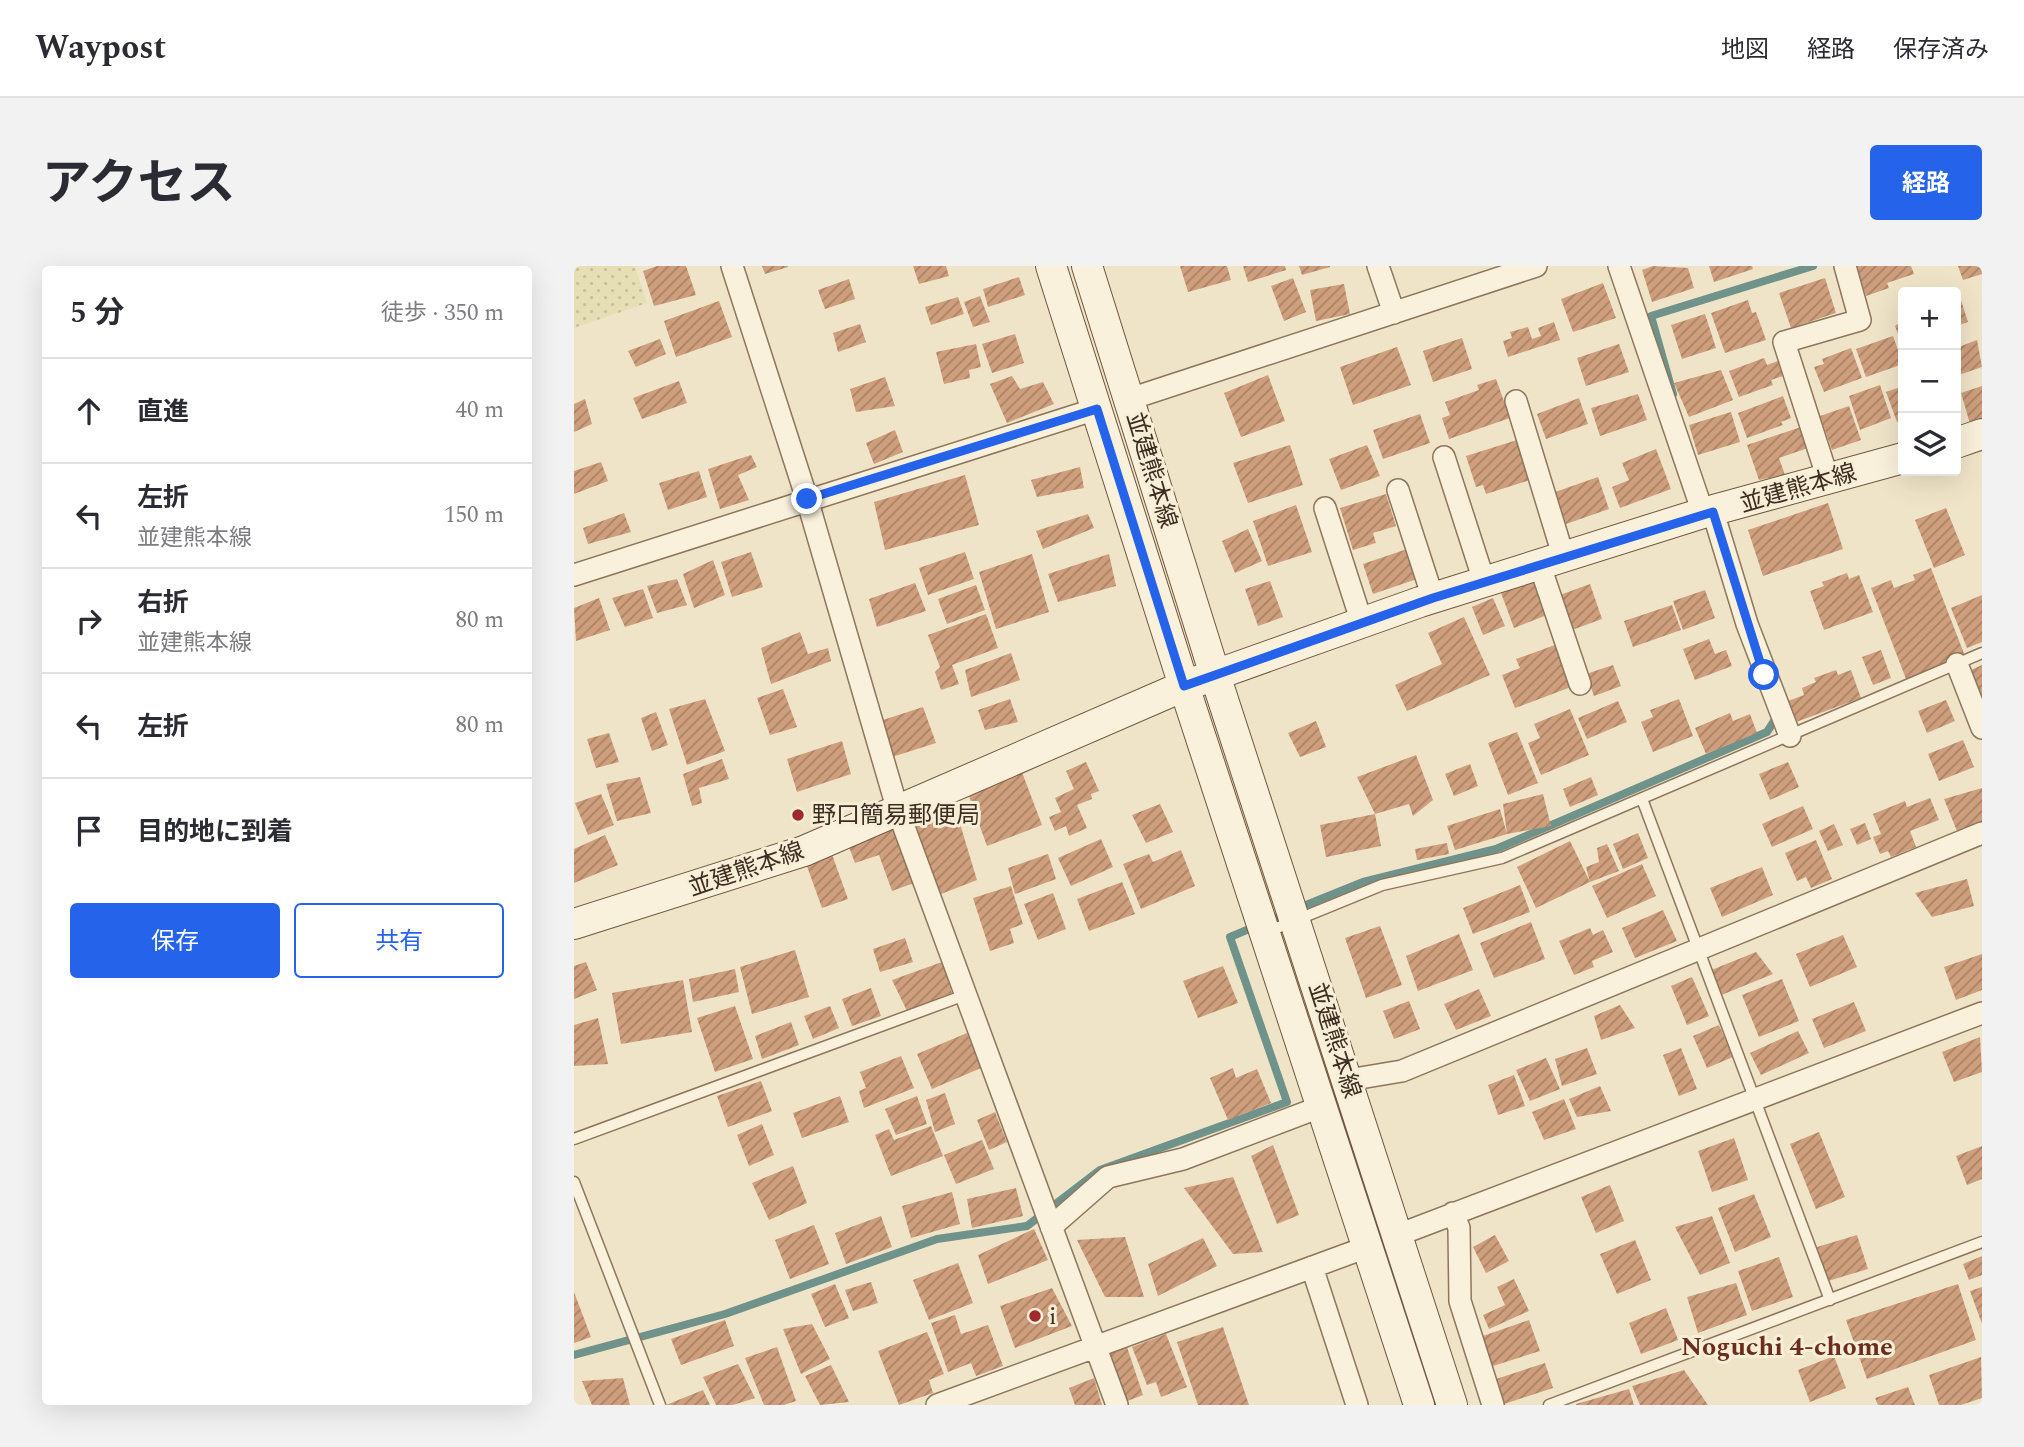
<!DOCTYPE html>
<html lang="ja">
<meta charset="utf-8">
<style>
body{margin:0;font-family:Spectral,"Noto Sans JP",serif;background:#f2f2f3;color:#2b2b33}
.controls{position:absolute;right:21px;top:21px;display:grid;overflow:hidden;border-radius:7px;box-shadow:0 7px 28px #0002}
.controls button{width:63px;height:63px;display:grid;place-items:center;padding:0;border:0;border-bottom:2px solid #e1e1e2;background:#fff;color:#2b2b33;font:35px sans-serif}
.stop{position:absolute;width:21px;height:21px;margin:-16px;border:5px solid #2563eb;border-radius:50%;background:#fff}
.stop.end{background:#2563eb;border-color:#fff;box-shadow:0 2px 7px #0008}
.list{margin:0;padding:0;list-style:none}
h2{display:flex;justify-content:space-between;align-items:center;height:91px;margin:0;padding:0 28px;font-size:30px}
h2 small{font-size:23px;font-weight:400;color:#7c7c81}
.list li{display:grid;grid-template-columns:46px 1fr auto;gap:21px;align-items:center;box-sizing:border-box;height:105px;padding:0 28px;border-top:2px solid #e1e1e2}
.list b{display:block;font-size:26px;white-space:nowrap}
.list p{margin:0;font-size:23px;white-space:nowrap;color:#7c7c81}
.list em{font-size:23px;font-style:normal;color:#7c7c81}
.actions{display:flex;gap:14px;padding:21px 28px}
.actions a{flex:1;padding:16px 0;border:2px solid #2563eb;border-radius:7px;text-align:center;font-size:24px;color:#2563eb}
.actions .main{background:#2563eb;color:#fff}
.icon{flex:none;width:38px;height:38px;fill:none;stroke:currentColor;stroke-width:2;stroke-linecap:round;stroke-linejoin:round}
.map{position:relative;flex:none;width:1408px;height:1139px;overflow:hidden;border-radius:7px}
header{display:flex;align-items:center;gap:42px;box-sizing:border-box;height:98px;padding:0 35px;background:#fff;border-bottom:2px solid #e1e1e2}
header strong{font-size:33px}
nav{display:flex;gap:38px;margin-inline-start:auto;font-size:24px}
.intro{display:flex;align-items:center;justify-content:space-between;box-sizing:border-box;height:168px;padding:0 42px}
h1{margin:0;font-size:49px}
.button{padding:18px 32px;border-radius:7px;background:#2563eb;color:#fff;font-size:24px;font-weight:700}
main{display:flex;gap:42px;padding:0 42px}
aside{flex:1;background:#fff;border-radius:7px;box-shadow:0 7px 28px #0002}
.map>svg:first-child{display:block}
</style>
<header>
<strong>Waypost</strong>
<nav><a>地図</a><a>経路</a><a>保存済み</a></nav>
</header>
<div class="intro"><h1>アクセス</h1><a class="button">経路</a></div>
<main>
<aside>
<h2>5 分<small>徒歩 · 350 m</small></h2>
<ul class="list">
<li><svg class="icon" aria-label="ahead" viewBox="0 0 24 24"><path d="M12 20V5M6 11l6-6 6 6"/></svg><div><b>直進</b></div><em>40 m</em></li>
<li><svg class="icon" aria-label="left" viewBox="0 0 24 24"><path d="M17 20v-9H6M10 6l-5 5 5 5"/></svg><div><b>左折</b><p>並建熊本線</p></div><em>150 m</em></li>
<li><svg class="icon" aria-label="right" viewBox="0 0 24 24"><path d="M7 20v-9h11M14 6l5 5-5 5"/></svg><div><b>右折</b><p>並建熊本線</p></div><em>80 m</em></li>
<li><svg class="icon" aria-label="left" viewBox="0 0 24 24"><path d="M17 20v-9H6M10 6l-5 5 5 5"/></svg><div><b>左折</b></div><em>80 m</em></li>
<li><svg class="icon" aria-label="arrive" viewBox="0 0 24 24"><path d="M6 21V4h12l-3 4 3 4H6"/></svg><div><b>目的地に到着</b></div></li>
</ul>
<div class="actions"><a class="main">保存</a><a>共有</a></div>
</aside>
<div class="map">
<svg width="1408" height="1139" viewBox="0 0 1408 1139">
<defs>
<pattern id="farmland-dots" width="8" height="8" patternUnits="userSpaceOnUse" patternTransform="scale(1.75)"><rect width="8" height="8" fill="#e6deb5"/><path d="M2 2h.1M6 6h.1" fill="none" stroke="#c6bf9b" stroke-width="1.8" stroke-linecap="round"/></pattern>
<pattern id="building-hatch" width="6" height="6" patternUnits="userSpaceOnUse" patternTransform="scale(1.75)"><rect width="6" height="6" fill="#cf9f7d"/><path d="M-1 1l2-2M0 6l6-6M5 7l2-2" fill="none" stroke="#a98266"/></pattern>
</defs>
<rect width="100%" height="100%" fill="#f0e4c8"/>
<path fill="url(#farmland-dots)" d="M0 0H61L73 37 0 62Z"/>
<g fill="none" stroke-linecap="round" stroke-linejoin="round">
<path stroke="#6f938a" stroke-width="8" d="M1099 128 1077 50 1239 0
M732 639 789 616 922 583 1193 466 1202 452 1200 447
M0 1089 151 1048 363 973 453 960 526 904 713 836 656 671 704 651"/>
</g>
<path fill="url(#building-hatch)" d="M83 0H112L122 29 80 40 69 5Z
M188 0H214V1L191 8Z
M339 0H372L375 10 345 18Z
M606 0H653L657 14 614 26Z
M669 0H711L712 4 674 16Z
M725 0H756V1L728 9Z
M1079 0 1114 2 1120 22 1078 36 1068 4Z
M1135 0H1178L1179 3 1140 16Z
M1282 0H1337L1340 8 1313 17 1315 22 1292 30Z
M1384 0H1408V8L1389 14Z
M445 11 451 29 414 41 409 23Z
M719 12 732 46 710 55 697 20Z
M1251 12 1262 47 1217 62 1205 27Z
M275 13 281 33 251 43 244 24Z
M1029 17 1042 52 999 66 987 33Z
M770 18 776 48 742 55 736 24Z
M406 30 416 56 399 61 390 36Z
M384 31 390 48 357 59 351 41Z
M1386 31 1394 56 1382 60V33Z
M1174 34 1178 47 1182 46 1192 74 1151 87 1137 47Z
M145 35 158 71 102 91 90 55Z
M1131 48 1142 82 1108 93 1097 59Z
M1329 54V81L1321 60Z
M980 56 986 74 934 91 929 75 938 72 936 66 954 61 958 73 967 70 964 62Z
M286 58 292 76 264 86 259 67Z
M441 68 450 97 418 107 408 78Z
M1319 70 1329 98 1292 111 1282 83Z
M888 72 898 103 859 116 849 85Z
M86 73 92 88 62 101 54 85Z
M1403 74 1408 101 1382 110V82Z
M402 78 407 101 395 104 396 112 370 118 362 86Z
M1045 78 1055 106 1012 120 1003 92Z
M823 81 837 119 779 139 766 101Z
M1277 82 1288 112 1250 126 1240 101 1250 98 1248 93Z
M1190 92 1193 99 1204 95 1209 110 1197 114 1199 119 1165 131 1155 105Z
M1147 104 1159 134 1115 151 1100 117Z
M694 109 711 155 667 171 650 127Z
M438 110 446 123 469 116 480 138 433 157 416 118Z
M311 111 321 140 282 146 276 123Z
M922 113 936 152 875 173 868 152 876 149 871 136 905 124 903 119Z
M105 115 113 137 68 153 59 132Z
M1306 119 1317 152 1286 164 1275 130Z
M1329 120V154L1323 156 1312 126Z
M1408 120V154L1396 158 1387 127Z
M1064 128 1073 154 1026 170 1017 142Z
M1209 130 1217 152 1207 156 1209 159 1173 172 1164 147Z
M1005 132 1014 158 972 173 963 148Z
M11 133 18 158 0 166V138Z
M1275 140 1287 174 1258 184 1246 150Z
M1157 146 1166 176 1124 189 1115 159Z
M846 148 856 177 809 193 799 164Z
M1227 161 1234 182 1205 192 1211 209 1185 214 1173 179Z
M321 164 329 186 300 198 292 177Z
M943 174 956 214 912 228 909 219 902 221 892 190Z
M716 179 729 219 674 237 659 197Z
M793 179 806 210 767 224 755 193Z
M1082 183 1097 223 1046 242 1038 221 1055 214 1048 197Z
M177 189 183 201 164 209 175 234 146 243 134 203Z
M27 196 34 215 0 228V205Z
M506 201 510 222 463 231 457 214Z
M125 205 133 231 94 244 85 217Z
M391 209 405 259 311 284 300 236Z
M1024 211 1035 243 992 258 981 226Z
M812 228 822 260 799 267 802 277 779 284 766 242Z
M1254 237 1269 283 1189 310 1174 264Z
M722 239 738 286 694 300 679 255Z
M1372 242 1391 289 1360 302 1341 254Z
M50 247 57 266 14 278 9 262Z
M514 248 520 262 469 283 462 265Z
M674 263 688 295 661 307 648 275Z
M833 283 843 313 799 328 789 298Z
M177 286 189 321 158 331 147 296Z
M391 286 400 313 354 329 345 302Z
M458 288 475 346 422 363 405 306Z
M535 288 542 320 484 336 474 308Z
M139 294 151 329 120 342 109 308Z
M1357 302 1391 390 1332 413 1297 322 1317 314 1320 322 1341 314 1339 309Z
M1273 307 1275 313 1285 309 1299 346 1250 364 1236 325 1250 320 1248 316Z
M103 313 113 339 83 347 73 320Z
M959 314 973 349 940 362 927 327Z
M696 315 709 351 684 360 671 323Z
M341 317 352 345 303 361 295 333Z
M1016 318 1028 353 998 364 986 329Z
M402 319 411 344 373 358 364 333Z
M69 323 79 352 51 361 38 332Z
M1131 324 1141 352 1109 364 1099 335Z
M1408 329V376L1393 382 1377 342Z
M25 332 36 364 2 375 0 342Z
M919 332 931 360 909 369 898 341Z
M1098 339 1107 364 1059 381 1050 355Z
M412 348 424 382 378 399 385 418 367 424 361 406 366 401 354 369Z
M890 351 916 409 833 445 821 419 868 398 854 367Z
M226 366 234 388 254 382 257 395 197 418 187 382Z
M1135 373 1141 388 1152 384 1158 400 1121 414 1109 383Z
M981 379 997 421 941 442 928 409 946 402 942 393Z
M1307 384 1317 412 1299 419 1288 391Z
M437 387 446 414 397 431 391 404Z
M1039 399 1047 420 1020 430 1012 408Z
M1408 399V432L1397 404Z
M1262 404 1264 409 1277 404 1287 432 1222 456 1214 435 1230 429 1228 422 1242 416 1240 412Z
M209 423 223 461 196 469 183 432Z
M131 433 151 485 113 499 95 443Z
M436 433 444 456 411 464 404 444Z
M1105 433 1119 470 1079 486 1067 456 1079 451 1076 444Z
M1372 434 1381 455 1353 467 1344 445Z
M1044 435 1053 456 1013 473 1004 452Z
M349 441 362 477 318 491 306 455Z
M996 443 1015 489 967 509 954 477 966 472 960 458Z
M82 446 94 479 78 485 67 452Z
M1156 447 1159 455 1176 448 1183 467 1132 488 1121 462Z
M742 455 752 481 726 491 714 467Z
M943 466 964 517 934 529 914 477Z
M35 467 45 496 22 502 13 473Z
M1389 474 1400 501 1365 515 1354 488Z
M268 475 277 508 223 526 213 493Z
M842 489 859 534 839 550 835 538 801 548 783 511Z
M148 493 155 513 125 522 128 537 118 540 109 508Z
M512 496 525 525 517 528 518 533 503 539 513 562 495 570 492 560 481 565 475 551 487 546 481 532 500 523 492 505Z
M1214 496 1225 521 1196 534 1185 508Z
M896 498 904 520 880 530 871 508Z
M446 501 468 559 413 580 392 522Z
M66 511 77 547 43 555 32 518Z
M1017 511 1024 529 996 541 989 523Z
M1408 522V555L1383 565 1370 533Z
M27 528 40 559 14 569 1 537Z
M969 528 977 560 933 568 881 584 873 560 926 543 933 568 929 538Z
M1356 532 1365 554 1336 565 1342 581 1317 591 1314 585 1306 588 1299 571 1307 568 1299 548 1331 535 1333 541Z
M380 538 403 614 362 630 335 556Z
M586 538 599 566 572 577 558 549Z
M1229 540 1239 563 1198 581 1188 558Z
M801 548 807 580 752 591 746 559Z
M317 557 340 617 318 625 305 589 281 597 272 573Z
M1291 557 1297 573 1283 579 1276 563Z
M1260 558 1269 579 1254 585 1245 565Z
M1064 567 1074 592 1049 603 1039 578Z
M31 569 44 599 0 617V583Z
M527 573 539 601 497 620 484 592Z
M1242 574 1258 613 1237 622 1232 611 1223 615 1211 587Z
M996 575 1016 616 962 642 943 601Z
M873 577 875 588 843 594 841 583Z
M1033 578 1045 605 1016 616 1012 601 1025 596 1023 582Z
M256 583 274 633 248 642 230 592Z
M607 584 621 620 567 643 549 598 575 588 579 596Z
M474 588 482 613 441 628 434 602Z
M1068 598 1082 630 1033 652 1018 620Z
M1188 601 1199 629 1148 651 1136 622Z
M1393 613 1400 640 1358 651 1341 627Z
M548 616 561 648 515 665 503 633Z
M946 619 956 646 899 668 889 642Z
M437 620 449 658 436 663 440 677 416 685 399 632Z
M479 627 492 663 464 674 450 638Z
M1089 644 1103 675 1061 692 1048 662Z
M957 656 971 693 920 712 906 677Z
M806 660 828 719 792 732 771 672Z
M1016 662 1019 669 1029 664 1039 686 1018 695 1020 701 1000 709 985 675Z
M885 668 899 704 844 725 832 690Z
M1269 669 1283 701 1236 721 1222 688Z
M331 672 339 696 306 706 299 683Z
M221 684 235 731 178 748 166 701Z
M1182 686 1199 708 1145 730 1135 705Z
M1408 688V724L1382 734 1370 701Z
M12 696 23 724 0 733V700Z
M368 696 378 727 333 745 318 714Z
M649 700 664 737 624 752 609 715Z
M161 703 165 726 119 736 115 713Z
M1118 711 1135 750 1113 759 1097 720Z
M1208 713 1225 755 1185 771 1168 729Z
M109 714 118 766 47 778 38 727Z
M297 722 307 750 278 760 268 733Z
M905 723 917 750 882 764 870 738Z
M835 735 846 763 820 773 809 745Z
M1280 736 1292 765 1250 782 1238 753Z
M1046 739 1061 762 1027 774 1020 750Z
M161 740 179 793 141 806 123 752Z
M256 740 265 762 239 773 230 750Z
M24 752 34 798 0 800V759Z
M217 756 225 779 188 793 181 770Z
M1145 759 1159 791 1133 802 1119 770Z
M1224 765 1235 787 1187 809 1176 787Z
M393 767 407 802 358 823 343 788Z
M1406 771 1408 806 1380 816 1368 786Z
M1013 782 1023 808 988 820 981 793Z
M1107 782 1123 823 1105 830 1089 789Z
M327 790 340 822 290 842 285 825 292 822 286 806Z
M972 792 986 823 956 835 942 804Z
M659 802 662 812 683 803 697 837 654 854 636 812Z
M940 809 951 840 924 849 914 819Z
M187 815 198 845 154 861 143 830Z
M1026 820 1037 845 1003 851 995 833Z
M371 827 381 858 361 866 352 834Z
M266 830 275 856 228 872 219 847Z
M343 830 353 858 322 869 311 843Z
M990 833 1002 863 970 874 958 846Z
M421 846 433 876 415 884 403 854Z
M188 858 200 889 175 900 163 869Z
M357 860 369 890 317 910 301 869 315 863 320 874Z
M1245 866 1271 931 1242 943 1216 878Z
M1160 872 1174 914 1138 926 1124 885Z
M408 874 420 903 382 918 370 889Z
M699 879 725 949 703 958 677 890Z
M1408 880V913L1393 919 1382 890Z
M219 900 233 937 195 954 178 917Z
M659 911 689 986 659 988 610 922Z
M1036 919 1050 955 1022 967 1007 931Z
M442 922 449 950 398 962 393 933Z
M378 926 386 958 337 972 328 940Z
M1180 928 1197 971 1161 986 1144 942Z
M307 950 318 981 272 998 261 967Z
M1138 950 1156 997 1126 1009 1101 961Z
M240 959 255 998 216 1013 201 974Z
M460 963 474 994 414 1018 404 989Z
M921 969 935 995 912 1007 899 981Z
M1283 969 1294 1003 1254 1015 1243 981Z
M551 971 570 1031H531L503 974Z
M629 972 643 1000 584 1030 574 998Z
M1061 974 1077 1014 1043 1028 1026 988Z
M1408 990V1009L1395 1014 1389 998Z
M1205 991 1219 1031 1178 1045 1164 1005Z
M384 997 399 1037 355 1054 339 1014Z
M940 1013 955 1045 915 1063 909 1049 931 1039 923 1021Z
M297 1016 304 1037 279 1045 271 1024Z
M1162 1017 1173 1049 1124 1067 1113 1031Z
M261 1018 275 1052 251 1061 237 1028Z
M1384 1018 1402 1074 1293 1113 1272 1054Z
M1408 1021V1058L1396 1025Z
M478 1022 498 1060 441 1082 426 1040Z
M0 1026 17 1071 0 1077Z
M1092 1042 1104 1074 1067 1088 1055 1057Z
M381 1049 387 1068 414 1059 429 1100 402 1110 397 1097 374 1106 357 1057Z
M151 1054 160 1080 107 1099 97 1073Z
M955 1054 966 1085 916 1101 906 1071Z
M238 1058 256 1093 227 1108 209 1063Z
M649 1061 675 1139H624L603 1076Z
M353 1066 370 1108 355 1114 359 1127 325 1139 304 1085Z
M592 1068 613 1121 587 1131 582 1116 573 1119 558 1081Z
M551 1075 569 1129 548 1137 531 1085Z
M203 1081 222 1135 210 1139H190L171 1092Z
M1260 1090 1272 1122 1236 1136 1224 1104Z
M1407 1091 1408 1132 1387 1139H1365L1355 1109Z
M971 1097 979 1122 927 1139 919 1114Z
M164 1098 181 1132 159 1139H142L129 1111Z
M257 1099 275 1136 246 1139 231 1110Z
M1110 1104 1134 1139H1066L1058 1120Z
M49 1112 56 1139H18L8 1115Z
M520 1112 528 1139H501L495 1122Z
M1334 1121 1341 1139H1304L1301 1132Z
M1055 1123 1060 1139H1002V1138Z
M129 1124 136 1139H92Z"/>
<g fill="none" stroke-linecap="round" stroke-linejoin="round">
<g stroke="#8d765c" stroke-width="13">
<path id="lane" d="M1068 533 1256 1034
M693 666 808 619 928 592 1408 387
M0 873 391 729
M0 916 86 1139
M975 1139 1408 976"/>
</g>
<g stroke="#8d765c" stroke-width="24">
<path id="street" d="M158 0 233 233 324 545 543 1139
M804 0 820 47
M1045 0 1129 247
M556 133 962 0
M942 135 989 289
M870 191 910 315
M1254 213 1210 76 1286 54 1271 0
M824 224 859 332
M751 242 788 357
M1139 246 1173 358 1216 470
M965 297 1006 418
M0 309 522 143
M1383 398 1408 462
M774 814 828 805 1408 567
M879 947 885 962 886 1035 919 1139
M477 961 534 911 609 893 746 841
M824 969 1408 747
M738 1001 783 1139
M363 1139 793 981"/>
</g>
<g stroke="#6f573f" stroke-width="32">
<path id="secondary" d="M477 0 610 420 845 1139
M513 0 641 409 878 1139
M1382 177 1408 168
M0 658 230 585 610 420 846 336 1129 247 1329 192"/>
</g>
<use href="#lane" stroke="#faf1dc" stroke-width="10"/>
<use href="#street" stroke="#faf1dc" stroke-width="21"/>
<use href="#secondary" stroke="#faf1dc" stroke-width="30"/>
</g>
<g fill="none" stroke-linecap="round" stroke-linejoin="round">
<path stroke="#2563eb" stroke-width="9" d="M233 233 523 143 610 420 859 332 1139 246 1190 409"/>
</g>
<g fill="#9e2a2b" stroke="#f7eed8" stroke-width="2.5">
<circle cx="224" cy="549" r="7"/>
<circle cx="461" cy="1050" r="7"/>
</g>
<g text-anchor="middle" stroke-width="6" stroke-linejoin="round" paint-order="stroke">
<g font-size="24" fill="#3d2e20" stroke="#f7eed8">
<text transform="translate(578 204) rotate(73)" y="8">並建熊本線</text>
<text transform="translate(1224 222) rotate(-16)" y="8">並建熊本線</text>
<text transform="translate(172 603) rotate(-19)" y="8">並建熊本線</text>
<text transform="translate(761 774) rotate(72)" y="8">並建熊本線</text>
</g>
<g font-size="24" fill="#3d2e20" stroke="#f7eed8" text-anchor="start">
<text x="238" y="557">野口簡易郵便局</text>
<text x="475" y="1058">i</text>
</g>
<g font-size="26" font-weight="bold" fill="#6b2e1e" stroke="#f7eed8">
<text x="1213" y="1089">Noguchi 4-chome</text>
</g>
</g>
</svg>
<div class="controls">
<button>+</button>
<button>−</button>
<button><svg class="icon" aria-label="layers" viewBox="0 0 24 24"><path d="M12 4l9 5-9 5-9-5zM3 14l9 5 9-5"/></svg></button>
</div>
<div class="stop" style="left:1190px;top:409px"></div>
<div class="stop end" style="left:233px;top:233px"></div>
</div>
</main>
